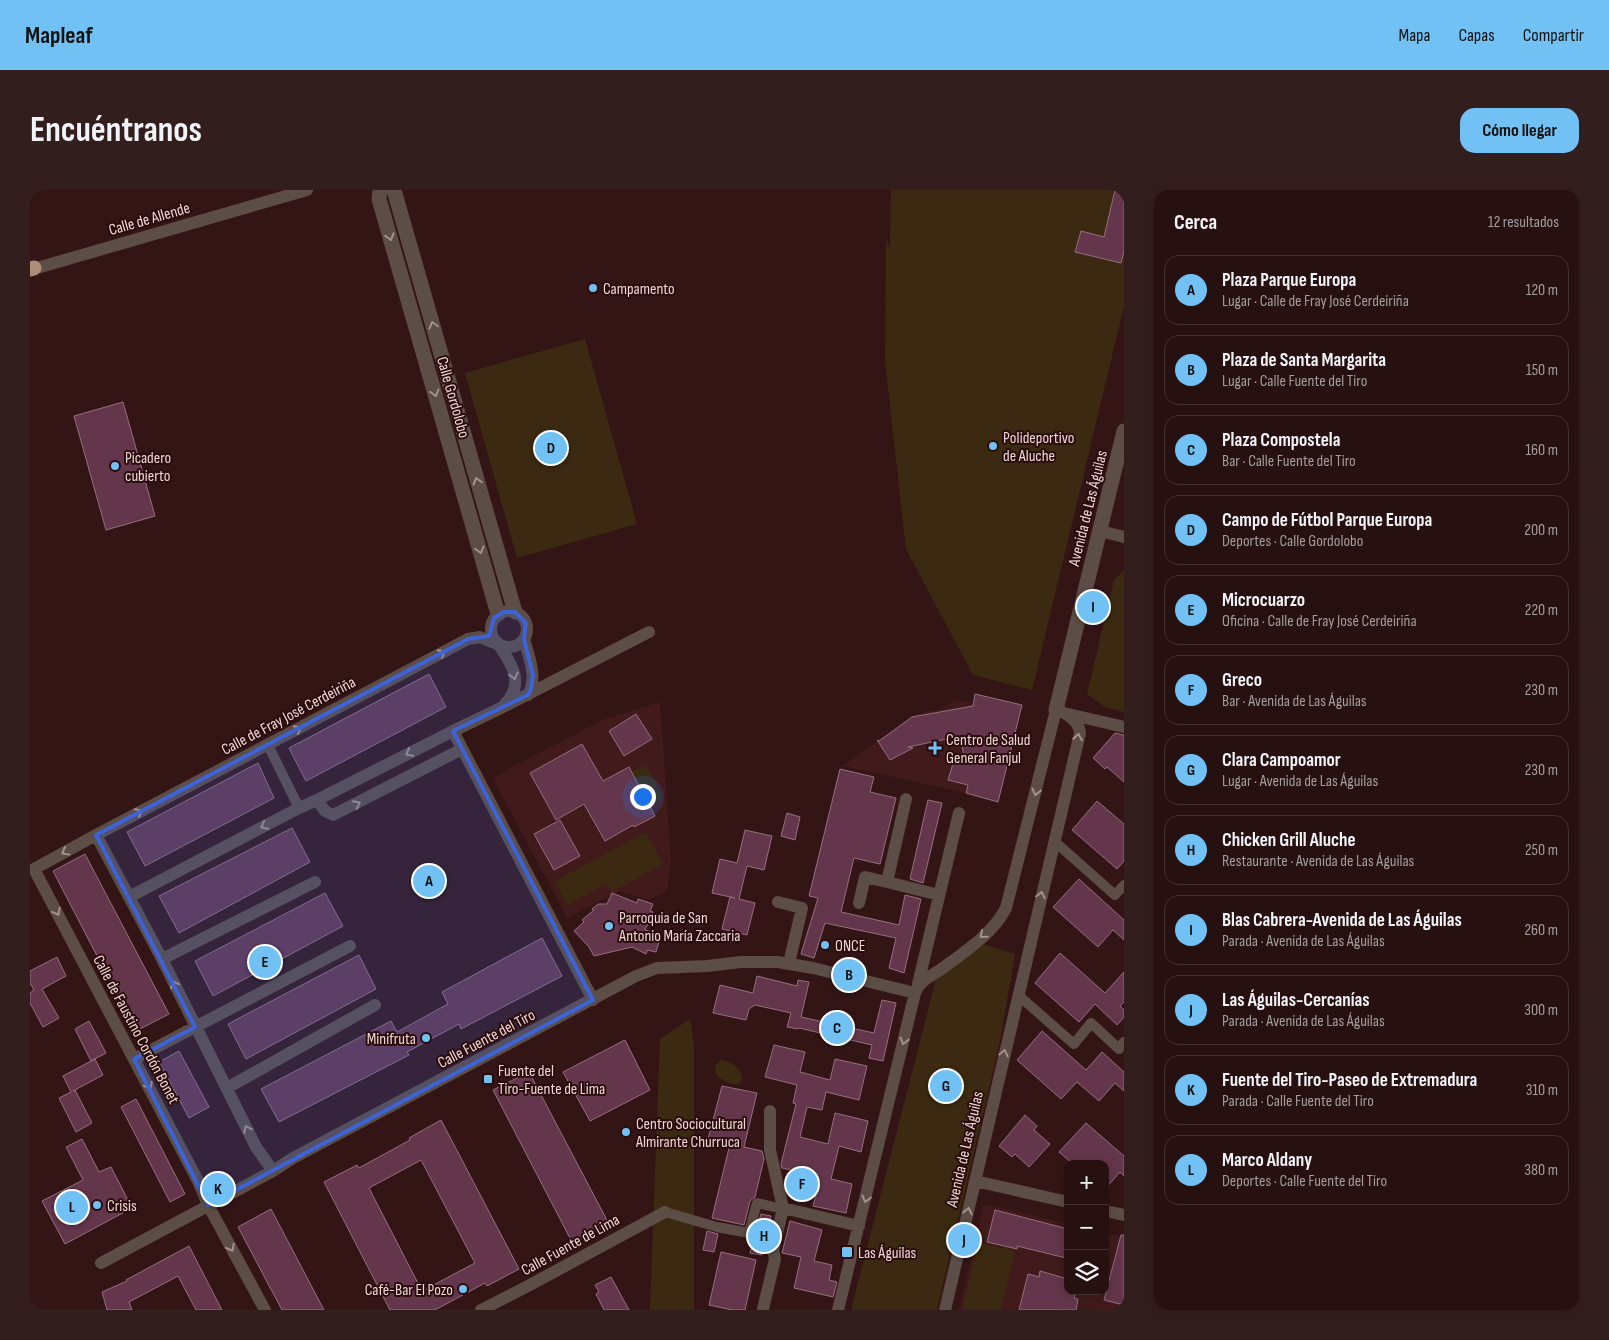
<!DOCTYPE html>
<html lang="es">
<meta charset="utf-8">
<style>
body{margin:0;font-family:"Sofia Sans Condensed",sans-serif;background:#331e1e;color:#f1f3f6}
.controls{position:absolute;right:15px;bottom:15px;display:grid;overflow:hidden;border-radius:10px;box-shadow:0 2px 12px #0003}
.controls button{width:45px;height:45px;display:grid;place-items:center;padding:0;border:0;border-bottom:1px solid #433030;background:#271010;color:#f1f3f6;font:25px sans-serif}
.you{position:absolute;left:612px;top:606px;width:18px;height:18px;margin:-12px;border:4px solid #fff;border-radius:50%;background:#1a73e8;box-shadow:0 0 0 8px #1a73e833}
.badge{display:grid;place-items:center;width:32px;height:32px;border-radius:50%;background:#72c1f5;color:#111;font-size:16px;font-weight:700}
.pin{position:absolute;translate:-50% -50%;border:2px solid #fff;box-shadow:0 1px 5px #0006}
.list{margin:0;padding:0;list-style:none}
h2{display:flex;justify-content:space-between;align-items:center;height:65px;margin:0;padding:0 20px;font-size:21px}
h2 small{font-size:16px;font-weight:400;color:#a49d9f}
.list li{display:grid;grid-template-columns:32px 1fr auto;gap:15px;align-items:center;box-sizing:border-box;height:70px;margin:0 10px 10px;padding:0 10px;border:1px solid #433030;border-radius:15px}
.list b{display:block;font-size:19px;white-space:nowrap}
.list p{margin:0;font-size:16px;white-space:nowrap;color:#a49d9f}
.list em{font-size:16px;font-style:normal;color:#a49d9f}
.icon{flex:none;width:28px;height:28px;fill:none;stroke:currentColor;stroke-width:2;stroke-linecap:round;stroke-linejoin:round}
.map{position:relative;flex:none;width:1094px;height:1120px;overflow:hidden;border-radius:15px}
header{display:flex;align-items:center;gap:30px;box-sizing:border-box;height:70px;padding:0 25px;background:#72c1f5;color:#111}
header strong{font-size:24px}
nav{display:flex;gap:28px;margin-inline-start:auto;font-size:18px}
.intro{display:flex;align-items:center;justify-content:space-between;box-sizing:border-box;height:120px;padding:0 30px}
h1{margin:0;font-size:35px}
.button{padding:12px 22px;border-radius:15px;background:#72c1f5;color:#111;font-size:18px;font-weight:700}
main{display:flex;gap:30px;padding:0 30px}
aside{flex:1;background:#271010;border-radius:15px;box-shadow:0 2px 12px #0003}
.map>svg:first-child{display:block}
</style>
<header>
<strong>Mapleaf</strong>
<nav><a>Mapa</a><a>Capas</a><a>Compartir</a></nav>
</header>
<div class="intro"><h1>Encuéntranos</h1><a class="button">Cómo llegar</a></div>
<main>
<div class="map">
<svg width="1094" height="1120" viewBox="0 0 1094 1120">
<rect width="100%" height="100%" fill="#341516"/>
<path fill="#411b1b" d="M945 504 992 515 982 553 970 560 980 563 977 575H974L971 585 975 586 968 612 936 603 813 576 886 524 911 519 925 510 943 513Z
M630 512 641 672 637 701 619 710 589 701 537 728 463 588 482 577 575 529Z
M954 1014 1038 1034V1101H1075V1043L1094 1047V1120H929Z"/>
<path fill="#3b2a11" d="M861 0H1094V116L1002 500 943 485 876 359 855 170 856 49 860 58Z
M555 149 607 334 487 368 435 183Z
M1094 380V522L1075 517 1057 504 1084 390Z
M616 575 633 607 619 615 601 582Z
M616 642 633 674 582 702 577 694 537 715 525 691Z
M953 754 985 764 970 851 907 1120H821L906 789Z
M660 829 664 856V1120H620L630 849Z
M691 870C701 871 711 878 712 889L709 894C696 896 674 881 691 870Z
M948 1053 985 1061 971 1120H932Z"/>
<path fill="#64364b" stroke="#94707f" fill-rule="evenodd" d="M1085 0H1094V61L1091 73 1045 62 1051 41 1074 47Z
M93 212 125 326 76 340 44 226Z
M399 484 416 517 276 591 259 558Z
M945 504 992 515 968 612 936 603 938 595 918 590 925 567 934 569 931 546 878 557 883 558 860 570 847 550 849 551 882 527 943 516Z
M606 524 622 549 594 566 579 541Z
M1085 543 1094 545V592L1077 577 1075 579 1063 568Z
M552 554 573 591 599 577 625 626 604 637 603 635 575 651 554 614 526 630 500 583Z
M228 573 244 608 115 676 97 642Z
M810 579 844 587 840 602 866 608 850 674 824 668 811 722 869 735 875 705 891 709 874 783 859 778 866 748 795 733 784 768 771 764 788 708 779 706Z
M898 610 912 613 893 693 880 689Z
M1067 611 1094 634V671L1087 679 1042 640Z
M757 623 770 627 765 650 751 646Z
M530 630 550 666 524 680 504 644Z
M262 638 280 672 149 743 129 706Z
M715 640 742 646 734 680 717 676 709 709 725 713 717 745 692 739 700 707 705 708 682 703 690 669 707 673Z
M55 664 139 824 106 841 23 681Z
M1049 689 1094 730V750L1083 740 1068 757 1023 717Z
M295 703 313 736 183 806 165 771Z
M582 703 607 713 608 709 623 714 620 721 623 722 615 740 631 745 626 762 617 760 616 764 602 757 564 766 559 757 544 741 554 732 552 730 564 720 562 719 568 714H577Z
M512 748 532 786 431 839 429 834 377 862 379 865 249 932 231 899 361 831 367 842 418 814 412 802Z
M1030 763 1075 803 1094 782V812L1090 816 1094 820V827L1087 835 1065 814 1049 832 1005 793Z
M329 765 346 799 216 869 198 834Z
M27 767 36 786 12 799 29 828 13 837 0 813V803L4 800 0 793V781Z
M727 786 767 796 768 790 779 792 771 827 844 843 852 810 866 813 853 871 839 868 842 855 769 838 768 839 757 837 761 823 725 815 719 819 716 830 683 823 690 795 723 803Z
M59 831 76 863 61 871 45 839Z
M1012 841 1056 880 1072 862 1094 882V901L1085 893 1069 911 1047 892 1031 909 987 870Z
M595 850 620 900 560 931 533 882Z
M744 855 775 862 770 882 800 890 805 869 837 876 829 910 796 902 792 920 777 917 770 947 798 954 805 923 838 931 831 962 809 956 801 989 822 994 816 1023 783 1016 786 1005 765 1001 770 982 752 978 751 974 766 914 763 913 767 895 735 887Z
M149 861 179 917 159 928 129 872Z
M65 869 73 885 43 901 45 900 62 933 46 942 29 908 41 902 33 886Z
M499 882 579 1034 543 1054 463 900Z
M692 896 727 903 714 957 732 961 734 969 725 1007 720 1011 714 1035 682 1028 700 954 678 949Z
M106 909 155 1004 140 1012 91 917Z
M995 925 1007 936 1004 940 1020 954 999 977 985 964 982 967 969 956Z
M411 930 489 1079 457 1096 455 1093 405 1120H360L294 992 327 975 329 978 380 950 379 948ZM391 970 445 1073 392 1101 339 998Z
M1056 933 1094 966V986L1090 982 1075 999V974H1043L1029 962Z
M52 949 69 982 81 977 102 1018 35 1054 12 1011 53 990 36 957Z
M241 1019 294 1120H252L208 1037Z
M965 1020 1038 1039V1059L1036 1068 987 1056V1059L957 1052Z
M731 1024 741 1026 732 1065 720 1063Z
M760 1031 792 1040 784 1071 802 1075 799 1090 807 1092 803 1107 764 1098 771 1067 752 1063Z
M677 1041 688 1044 684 1062 673 1060Z
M1091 1045H1094V1115L1074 1110Z
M159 1056 192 1120H166L148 1086 99 1112 102 1120H77L72 1102 97 1091 96 1090Z
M691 1062 726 1070 715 1120H702L679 1115Z
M1010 1081 1038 1089V1101H1046L1044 1108 1048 1109 1046 1120H989L998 1084 1009 1087Z
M581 1087 599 1120H574L566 1104 569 1102 565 1095Z"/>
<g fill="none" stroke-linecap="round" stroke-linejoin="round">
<path stroke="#5c4d46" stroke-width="10" d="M238 555 269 618
M1024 651 1085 705 1094 695
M988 805 1044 854 1061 833 1089 859 1094 852
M635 1022 687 1037 719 1043 727 1013 744 1017"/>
<path stroke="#5c4d46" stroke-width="12" d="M0 80 277 0
M1070 341 1094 347
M461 439a18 18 0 1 1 36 0a18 18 0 1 1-36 0Z
M494 449C499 467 508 488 498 505
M469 455C482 474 495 494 475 514
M1038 524 1094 537
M876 609 857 692 909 705
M287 610 295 621 303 625 432 559
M66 645 132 769 226 957 243 981
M99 707 269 618 287 610 423 541
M748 712 772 718 759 773
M829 713 835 687 857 692
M132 769 285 692
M888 794 929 623
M563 810 423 541 473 517 619 442
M104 869 320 756
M197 898 345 815
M945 991 1038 1012
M753 1018 829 1036
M1075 1021 1094 1025
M71 1073 243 981 263 968 606 786 627 778 677 776 711 772H748L783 778 885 803
M733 1119 745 1069 743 1060 753 1018 740 960V921
M235 1120 178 1015 169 993 4 679 66 645 438 449 450 447 467 454
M451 1120 498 1096 635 1022
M808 1120 885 803C890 791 899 787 910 780 933 763 963 744 976 718L1026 520C1037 523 1049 531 1050 543L915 1120"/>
<path stroke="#5c4d46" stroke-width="15" d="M350 0 349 9 468 424
M364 0 485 422
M1026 520 1094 241"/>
<path stroke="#ae8c7a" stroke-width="15" d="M0 79 4 78"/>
</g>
<defs><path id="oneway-chevron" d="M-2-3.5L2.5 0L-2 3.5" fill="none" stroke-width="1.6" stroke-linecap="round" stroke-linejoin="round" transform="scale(1.25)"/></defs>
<g stroke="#a5928e">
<use href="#oneway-chevron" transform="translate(360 47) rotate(74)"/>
<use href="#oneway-chevron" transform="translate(403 135) rotate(-106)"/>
<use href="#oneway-chevron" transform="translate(405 203) rotate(74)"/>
<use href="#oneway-chevron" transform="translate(447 291) rotate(-106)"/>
<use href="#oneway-chevron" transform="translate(450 360) rotate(74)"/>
<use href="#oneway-chevron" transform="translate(412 463) rotate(-28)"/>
<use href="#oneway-chevron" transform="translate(484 486) rotate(75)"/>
<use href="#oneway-chevron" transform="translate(268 539) rotate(-28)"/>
<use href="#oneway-chevron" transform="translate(1048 547) rotate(-81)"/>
<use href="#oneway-chevron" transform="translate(379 563) rotate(153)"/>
<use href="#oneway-chevron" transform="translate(1006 602) rotate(104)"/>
<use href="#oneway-chevron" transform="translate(327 614) rotate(-27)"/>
<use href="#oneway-chevron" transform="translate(109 622) rotate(-28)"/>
<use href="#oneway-chevron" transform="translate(234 636) rotate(152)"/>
<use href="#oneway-chevron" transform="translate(35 662) rotate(151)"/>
<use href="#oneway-chevron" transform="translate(1011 705) rotate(-77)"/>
<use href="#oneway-chevron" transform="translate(27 722) rotate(62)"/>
<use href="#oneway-chevron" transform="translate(953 745) rotate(139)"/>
<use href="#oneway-chevron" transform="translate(144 794) rotate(-117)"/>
<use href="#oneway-chevron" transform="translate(874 851) rotate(104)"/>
<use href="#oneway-chevron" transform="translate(974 863) rotate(-77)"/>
<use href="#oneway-chevron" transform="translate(119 896) rotate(63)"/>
<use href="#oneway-chevron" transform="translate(217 939) rotate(-116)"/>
<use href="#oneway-chevron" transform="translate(836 1009) rotate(104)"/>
<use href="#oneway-chevron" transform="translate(938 1021) rotate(-77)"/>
<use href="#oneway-chevron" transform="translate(201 1058) rotate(62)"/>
</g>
<path fill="#3c63d8" fill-opacity="0.2" stroke="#3c63d8" stroke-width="4" stroke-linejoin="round" d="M474 422H485L496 433 494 449 503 485 501 499 498 505 423 541 563 810 178 1015 104 869 165 837 66 645 438 449 459 446 464 428Z"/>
<g fill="#72c1f5" stroke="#2a0c0d" stroke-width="2">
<circle cx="563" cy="98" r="5"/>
<circle cx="963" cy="256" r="5"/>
<circle cx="85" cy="276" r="5"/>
<path d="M902.5 550.5h5v5h5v5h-5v5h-5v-5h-5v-5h5z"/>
<circle cx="579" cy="736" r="5"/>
<circle cx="795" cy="755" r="5"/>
<circle cx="396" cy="848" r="5"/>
<rect x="453" y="884" width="10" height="10" rx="2.5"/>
<circle cx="596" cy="942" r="5"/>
<circle cx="67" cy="1015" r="5"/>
<rect x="811" y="1056" width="12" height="12" rx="2.5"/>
<circle cx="433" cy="1099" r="5"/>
</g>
<g text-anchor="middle" stroke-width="4" stroke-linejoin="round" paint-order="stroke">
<g font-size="16" fill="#eed7d6" stroke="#2a0c0d">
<text transform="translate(119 28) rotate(-16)" y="6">Calle de Allende</text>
<text transform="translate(424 207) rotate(74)" y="6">Calle Gordolobo</text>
<text transform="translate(1057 318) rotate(-76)" y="6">Avenida de Las Águilas</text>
<text transform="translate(258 525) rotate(-28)" y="6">Calle de Fray José Cerdeiriña</text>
<text transform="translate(107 839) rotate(62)" y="6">Calle de Faustino Cordón Bonet</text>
<text transform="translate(456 848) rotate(-28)" y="6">Calle Fuente del Tiro</text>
<text transform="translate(934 959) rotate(-77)" y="6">Avenida de Las Águilas</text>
<text transform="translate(540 1054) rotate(-29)" y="6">Calle Fuente de Lima</text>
</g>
<g font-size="16" fill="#eed7d6" stroke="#2a0c0d" text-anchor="start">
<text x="573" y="104">Campamento</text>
<text x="973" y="253">Polideportivo<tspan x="973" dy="18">de Aluche</tspan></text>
<text x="95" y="273">Picadero<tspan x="95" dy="18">cubierto</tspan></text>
<text x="916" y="555">Centro de Salud<tspan x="916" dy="18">General Fanjul</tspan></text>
<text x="589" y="733">Parroquia de San<tspan x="589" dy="18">Antonio María Zaccaria</tspan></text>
<text x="805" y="761">ONCE</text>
<text x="386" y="854" text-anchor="end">Minifruta</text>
<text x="468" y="886">Fuente del<tspan x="468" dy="18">Tiro-Fuente de Lima</tspan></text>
<text x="606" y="939">Centro Sociocultural<tspan x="606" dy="18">Almirante Churruca</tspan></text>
<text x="77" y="1021">Crisis</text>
<text x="828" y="1068">Las Águilas</text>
<text x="423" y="1105" text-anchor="end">Café-Bar El Pozo</text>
</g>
</g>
</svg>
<div class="controls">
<button>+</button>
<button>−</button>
<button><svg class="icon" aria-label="layers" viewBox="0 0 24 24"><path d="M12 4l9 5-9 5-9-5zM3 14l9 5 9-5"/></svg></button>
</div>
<div class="you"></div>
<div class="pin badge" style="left:399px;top:691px">A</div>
<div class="pin badge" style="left:819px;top:785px">B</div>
<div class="pin badge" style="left:807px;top:838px">C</div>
<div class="pin badge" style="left:521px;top:258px">D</div>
<div class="pin badge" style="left:235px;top:772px">E</div>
<div class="pin badge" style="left:772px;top:994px">F</div>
<div class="pin badge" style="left:916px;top:896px">G</div>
<div class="pin badge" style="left:734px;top:1046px">H</div>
<div class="pin badge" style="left:1063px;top:417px">I</div>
<div class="pin badge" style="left:934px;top:1050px">J</div>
<div class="pin badge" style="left:188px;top:999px">K</div>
<div class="pin badge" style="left:42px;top:1017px">L</div>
</div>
<aside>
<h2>Cerca<small>12 resultados</small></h2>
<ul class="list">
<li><span class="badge">A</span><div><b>Plaza Parque Europa</b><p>Lugar · Calle de Fray José Cerdeiriña</p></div><em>120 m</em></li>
<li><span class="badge">B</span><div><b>Plaza de Santa Margarita</b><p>Lugar · Calle Fuente del Tiro</p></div><em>150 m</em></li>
<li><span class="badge">C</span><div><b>Plaza Compostela</b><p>Bar · Calle Fuente del Tiro</p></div><em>160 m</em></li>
<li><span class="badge">D</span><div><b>Campo de Fútbol Parque Europa</b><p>Deportes · Calle Gordolobo</p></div><em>200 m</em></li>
<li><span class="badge">E</span><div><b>Microcuarzo</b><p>Oficina · Calle de Fray José Cerdeiriña</p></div><em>220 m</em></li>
<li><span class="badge">F</span><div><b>Greco</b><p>Bar · Avenida de Las Águilas</p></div><em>230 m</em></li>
<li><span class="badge">G</span><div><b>Clara Campoamor</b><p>Lugar · Avenida de Las Águilas</p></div><em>230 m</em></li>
<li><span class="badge">H</span><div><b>Chicken Grill Aluche</b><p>Restaurante · Avenida de Las Águilas</p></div><em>250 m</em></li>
<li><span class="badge">I</span><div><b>Blas Cabrera-Avenida de Las Águilas</b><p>Parada · Avenida de Las Águilas</p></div><em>260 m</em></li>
<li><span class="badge">J</span><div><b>Las Águilas-Cercanías</b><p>Parada · Avenida de Las Águilas</p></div><em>300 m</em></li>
<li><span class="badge">K</span><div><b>Fuente del Tiro-Paseo de Extremadura</b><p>Parada · Calle Fuente del Tiro</p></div><em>310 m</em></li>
<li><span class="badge">L</span><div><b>Marco Aldany</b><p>Deportes · Calle Fuente del Tiro</p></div><em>380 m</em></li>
</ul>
</aside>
</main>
